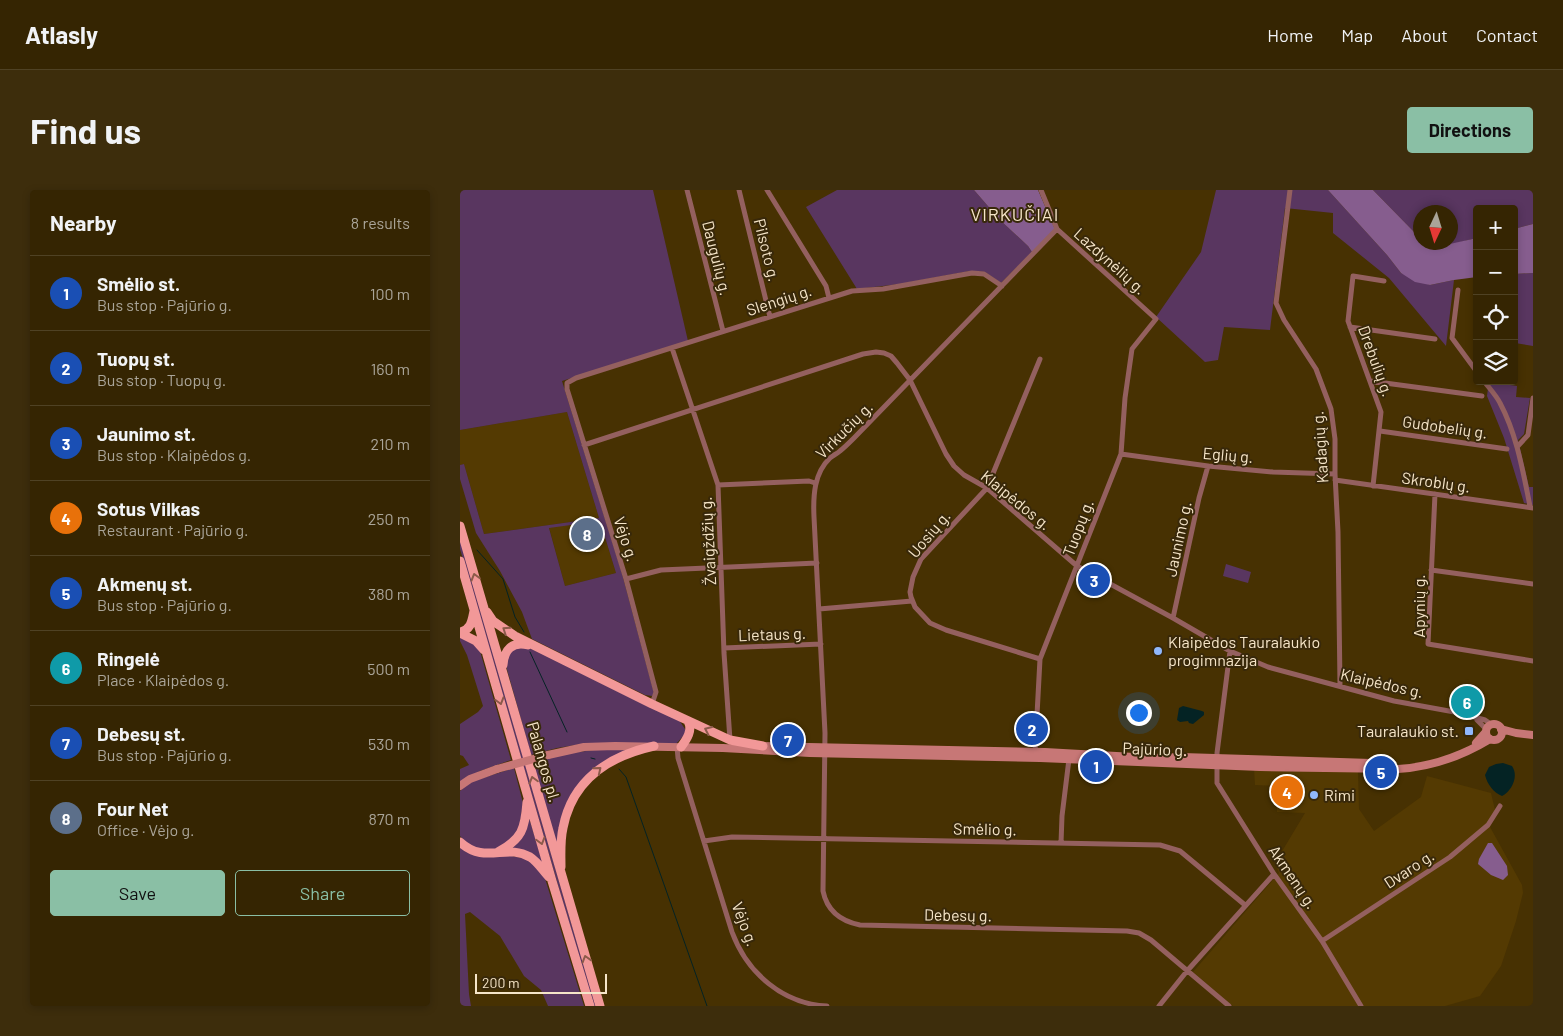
<!DOCTYPE html>
<meta charset="utf-8">
<style>
body{margin:0;font-family:Barlow,sans-serif;background:#3d2d0c;color:#f1f3f6}
.controls{position:absolute;right:15px;top:15px;display:grid;overflow:hidden;border-radius:5px;box-shadow:0 2px 8px #0003}
.controls button{width:45px;height:45px;display:grid;place-items:center;padding:0;border:0;border-bottom:1px solid #4f4224;background:#352502;color:#f1f3f6;font:25px sans-serif}
.compass{position:absolute;left:953px;top:15px;width:45px;height:45px;border-radius:50%;background:#352502;box-shadow:0 2px 8px #0003;rotate:184deg}
.scale{position:absolute;left:15px;bottom:12px;width:132px;box-sizing:border-box;padding-left:5px;border:2px solid #f6e5c8;border-top:0;font-size:14px;line-height:18px;white-space:nowrap;color:#f6e5c8;-webkit-text-stroke:4px #38280a;paint-order:stroke}
.you{position:absolute;left:678px;top:522px;width:18px;height:18px;margin:-12px;border:4px solid #fff;border-radius:50%;background:#1a73e8;box-shadow:0 0 0 8px #1a73e833}
.badge{display:grid;place-items:center;width:32px;height:32px;border-radius:50%;background:#8abfa5;color:#fff;font-size:16px;font-weight:700}
.pin{position:absolute;translate:-50% -50%;border:2px solid #fff;box-shadow:0 1px 5px #0006}
.list{margin:0;padding:0;list-style:none}
h2{display:flex;justify-content:space-between;align-items:center;height:65px;margin:0;padding:0 20px;font-size:21px}
h2 small{font-size:16px;font-weight:400;color:#aaa599}
.list li{display:grid;grid-template-columns:32px 1fr auto;gap:15px;align-items:center;box-sizing:border-box;height:75px;padding:0 20px;border-top:1px solid #4f4224}
.list b{display:block;font-size:19px;white-space:nowrap}
.list p{margin:0;font-size:16px;white-space:nowrap;color:#aaa599}
.list em{font-size:16px;font-style:normal;color:#aaa599}
.actions{display:flex;gap:10px;padding:15px 20px}
.actions a{flex:1;padding:11px 0;border:1px solid #8abfa5;border-radius:5px;text-align:center;font-size:18px;color:#8abfa5}
.actions .main{background:#8abfa5;color:#111}
.icon{flex:none;width:28px;height:28px;fill:none;stroke:currentColor;stroke-width:2;stroke-linecap:round;stroke-linejoin:round}
.map{position:relative;flex:none;width:1073px;height:816px;overflow:hidden;border-radius:5px}
header{display:flex;align-items:center;gap:30px;box-sizing:border-box;height:70px;padding:0 25px;background:#352502;border-bottom:1px solid #4f4224}
header strong{font-size:24px}
nav{display:flex;gap:28px;margin-inline-start:auto;font-size:18px}
.intro{display:flex;align-items:center;justify-content:space-between;box-sizing:border-box;height:120px;padding:0 30px}
h1{margin:0;font-size:35px}
.button{padding:12px 22px;border-radius:5px;background:#8abfa5;color:#111;font-size:18px;font-weight:700}
main{display:flex;gap:30px;padding:0 30px}
aside{flex:1;background:#352502;border-radius:5px;box-shadow:0 2px 8px #0003}
.map>svg:first-child{display:block}
</style>
<header>
<strong>Atlasly</strong>
<nav><a>Home</a><a>Map</a><a>About</a><a>Contact</a></nav>
</header>
<div class="intro"><h1>Find us</h1><a class="button">Directions</a></div>
<main>
<aside>
<h2>Nearby<small>8 results</small></h2>
<ul class="list">
<li><span class="badge" style="background:#1a4fb4">1</span><div><b>Smėlio st.</b><p>Bus stop · Pajūrio g.</p></div><em>100 m</em></li>
<li><span class="badge" style="background:#1a4fb4">2</span><div><b>Tuopų st.</b><p>Bus stop · Tuopų g.</p></div><em>160 m</em></li>
<li><span class="badge" style="background:#1a4fb4">3</span><div><b>Jaunimo st.</b><p>Bus stop · Klaipėdos g.</p></div><em>210 m</em></li>
<li><span class="badge" style="background:#e8710a">4</span><div><b>Sotus Vilkas</b><p>Restaurant · Pajūrio g.</p></div><em>250 m</em></li>
<li><span class="badge" style="background:#1a4fb4">5</span><div><b>Akmenų st.</b><p>Bus stop · Pajūrio g.</p></div><em>380 m</em></li>
<li><span class="badge" style="background:#0f9aa8">6</span><div><b>Ringelė</b><p>Place · Klaipėdos g.</p></div><em>500 m</em></li>
<li><span class="badge" style="background:#1a4fb4">7</span><div><b>Debesų st.</b><p>Bus stop · Pajūrio g.</p></div><em>530 m</em></li>
<li><span class="badge" style="background:#5c6f8a">8</span><div><b>Four Net</b><p>Office · Vėjo g.</p></div><em>870 m</em></li>
</ul>
<div class="actions"><a class="main">Save</a><a>Share</a></div>
</aside>
<div class="map">
<svg width="1073" height="816" viewBox="0 0 1073 816">
<rect width="100%" height="100%" fill="#473102"/>
<path fill="#543a02" d="M107 222 139 328 24 344 4 274 0 275V240Z
M140 331 156 383 105 396 89 337Z
M794 579 898 581 899 619 914 641 961 607 967 586 1031 603 1035 620 1030 637 1062 695 1063 703 1056 731 1041 776 1020 806 985 816H773L733 782 819 683 815 673 845 623 817 622 816 596 795 595Z"/>
<path fill="#593660" fill-rule="evenodd" d="M0 0H193L228 151 102 191 161 380 194 503 192 506 185 505 72 449 62 422 40 381 16 343 0 289V275L4 274 24 344 139 328 107 222 0 240ZM140 331 156 383 105 396 89 338Z
M377 0H514L540 30 568 56 572 62 541 93 525 82 510 81 440 94 397 99 346 17Z
M756 0H868L927 65 941 83 970 95 994 90 986 156 929 88 873 43V23L825 18 810 140 764 137 758 170 745 172 696 127 741 62Z
M913 0H1073V34L1054 39V19H1017V48C1002 51 984 59 969 53L991 52V22H961L960 48Z
M1073 83V156L1055 153 1054 159V84Z
M1029 191H1050V195L1057 196 1056 207 1070 208 1064 244 1058 250 1069 297H1073V315L1064 313 1044 248 1027 206Z
M0 348 111 732 137 816H133L0 359Z
M766 374 791 382 788 393 763 386Z
M0 446 18 457 20 461 51 570 20 581 0 592V579L9 575 3 566 0 565V534L18 522 23 516 7 465 0 451Z
M63 456 76 460 219 530 225 539V544L216 554H122L97 558 71 565 46 476 50 460Z
M173 559 118 596 98 660 73 573 104 564 133 560Z
M54 578 63 613 59 642 42 658 28 660 17 659 6 653 0 646V601L10 592Z
M68 624 84 677 46 660Z
M0 656 68 669 84 685 124 816H88L81 800 64 786 40 746 10 722 5 724 9 804 11 816H0Z"/>
<path fill="#865d8e" d="M514 0H578L594 37V40L572 62 568 56 540 30Z
M868 0H913L960 48 961 52 985 55 1017 48V87L994 90 970 95 955 92 941 83 927 65Z
M1073 34V83L1054 84V39Z
M1028 653H1032L1047 676 1048 685 1043 690 1031 685 1018 674 1019 669Z"/>
<path fill="#042324" d="M723 516 742 521 744 522V525L733 534 729 533 728 531 720 532 717 530 719 518Z
M1043 573 1052 576C1059 586 1052 601 1042 606 1034 603 1027 594 1025 585L1029 577 1036 574Z"/>
<g fill="none" stroke-linecap="round" stroke-linejoin="round">
<path stroke="#042324" stroke-width="1" d="M17 360 43 389 55 427 64 442
M70 462 107 542
M131 568 135 569
M159 579 166 587 247 816"/>
<path stroke="#94605f" stroke-width="5" d="M227 0 263 141
M279 0 310 127
M307 0 366 96 369 108
M830 0 816 113 824 130 856 179 871 219 875 249V284L878 342 880 496
M597 39 394 248C390 252 385 257 380 261 377 264 373 265 370 268 354 283 353 306 354 327L365 543 363 701C367 721 380 731 400 735L667 741 679 743 691 750 769 816
M998 100 992 148 1017 182
M890 137 975 149
M212 158 258 295 264 463 270 550
M910 191 1022 206
M1024 191C1029 198 1036 205 1040 213 1057 245 1063 282 1070 316
M920 241 1047 259
M124 255 403 164 416 162 424 163 431 166 437 173 450 190 486 264 494 276 504 285 527 298 617 376 713 428 770 461 808 477 934 511 1000 523 1025 530 1031 534
M1057 257 1068 245 1073 208
M661 264 748 276 813 282 875 284
M875 290 1073 318
M258 295 349 291 355 293
M913 296 921 222 888 131 893 86 924 91
M975 304 968 454 1073 471
M971 380 1073 394
M166 389 201 380 357 373
M359 419 452 411
M713 428 739 308 748 276
M264 458 361 454
M770 461 757 563V593L814 684 862 751 901 816
M580 469 486 440 470 433 455 417 451 407 450 402 453 387 461 369 527 298 580 169
M192 514 196 502 166 389 107 199V193L116 188 392 101 423 99 512 83 524 84 542 96
M1017 530 1026 539
M217 557 218 568 272 742C287 783 323 814 367 816
M575 562 580 469 661 264 665 208 672 159 696 129 597 39 581 0
M244 651 272 647 700 655 720 661 785 715
M601 653 602 626 609 569
M862 751 990 667 1028 635 1040 616
M699 816 727 781 814 684"/>
<path stroke="#c77776" stroke-width="8" d="M1026 542a8 8 0 1 1 16 0a8 8 0 1 1-16 0Z
M1041 539 1056 543 1073 545
M1016 553 1025 543
M300 556 585 562 692 568 722 567 911 573
M88 565 124 557 155 556 263 558 350 563 580 568 800 577 938 579C971 577 1002 566 1030 549
M0 596 10 589 37 579"/>
<path stroke="#f29898" stroke-width="9" d="M0 336 140 816
M0 371 92 691 130 816
M27 422 33 431 55 446 192 514 270 550 303 556
M0 442C11 440 12 431 14 421
M0 443 16 451 24 460
M43 475C44 460 52 451 68 455
M221 557C227 549 233 540 228 531
M0 652C25 675 46 653 70 667 78 672 83 681 89 687
M38 662C62 649 65 639 67 612
M101 677C101 664 100 651 103 638 112 590 149 566 194 556"/>
<path stroke="#c77776" stroke-width="8" d="M37 579 88 565"/>
</g>
<defs><path id="oneway-chevron" d="M-2-3.5L2.5 0L-2 3.5" fill="none" stroke-width="1.6" stroke-linecap="round" stroke-linejoin="round" transform="scale(1.25)"/></defs>
<g stroke="#8c5a4a">
<use href="#oneway-chevron" transform="translate(15 387) rotate(-106)"/>
<use href="#oneway-chevron" transform="translate(46 440) rotate(-146)"/>
<use href="#oneway-chevron" transform="translate(40 511) rotate(74)"/>
<use href="#oneway-chevron" transform="translate(248 540) rotate(-155)"/>
<use href="#oneway-chevron" transform="translate(138 580) rotate(-39)"/>
<use href="#oneway-chevron" transform="translate(73 590) rotate(-106)"/>
<use href="#oneway-chevron" transform="translate(81 651) rotate(74)"/>
<use href="#oneway-chevron" transform="translate(126 769) rotate(-107)"/>
</g>
<g fill="#90b8fd" stroke="#38280a" stroke-width="2">
<circle cx="698" cy="461" r="5"/>
<rect x="1004" y="536" width="10" height="10" rx="2.5"/>
<circle cx="854" cy="605" r="5"/>
</g>
<g text-anchor="middle" stroke-width="4" stroke-linejoin="round" paint-order="stroke">
<g font-size="16" fill="#f6e5c8" stroke="#38280a">
<text transform="translate(307 60) rotate(76)" y="6">Pilsoto g.</text>
<text transform="translate(257 68) rotate(76)" y="6">Daugulių g.</text>
<text transform="translate(650 71) rotate(42)" y="6">Lazdynėlių g.</text>
<text transform="translate(319 110) rotate(-18)" y="6">Slengių g.</text>
<text transform="translate(916 171) rotate(70)" y="6">Drebulių g.</text>
<text transform="translate(985 237) rotate(8)" y="6">Gudobelių g.</text>
<text transform="translate(384 240) rotate(-45)" y="6">Virkučių g.</text>
<text transform="translate(860 257) rotate(-94)" y="6">Kadagių g.</text>
<text transform="translate(768 265) rotate(5)" y="6">Eglių g.</text>
<text transform="translate(976 292) rotate(8)" y="6">Skroblų g.</text>
<text transform="translate(556 310) rotate(39)" y="6">Klaipėdos g.</text>
<text transform="translate(618 338) rotate(-69)" y="6">Tuopų g.</text>
<text transform="translate(469 344) rotate(-50)" y="6">Uosių g.</text>
<text transform="translate(166 349) rotate(72)" y="6">Vėjo g.</text>
<text transform="translate(718 349) rotate(-78)" y="6">Jaunimo g.</text>
<text transform="translate(248 351) rotate(-93)" y="6">Žvaigždžių g.</text>
<text transform="translate(959 416) rotate(-90)" y="6">Apynių g.</text>
<text transform="translate(312 444) rotate(-2)" y="6">Lietaus g.</text>
<text transform="translate(922 493) rotate(13)" y="6">Klaipėdos g.</text>
<text transform="translate(695 559) rotate(2)" y="6">Pajūrio g.</text>
<text transform="translate(84 572) rotate(74)" y="6">Palangos pl.</text>
<text transform="translate(525 639) rotate(1)" y="6">Smėlio g.</text>
<text transform="translate(949 679) rotate(-33)" y="6">Dvaro g.</text>
<text transform="translate(833 687) rotate(56)" y="6">Akmenų g.</text>
<text transform="translate(498 725) rotate(1)" y="6">Debesų g.</text>
<text transform="translate(285 734) rotate(69)" y="6">Vėjo g.</text>
</g>
<g font-size="16" fill="#f6e5c8" stroke="#38280a" text-anchor="start">
<text x="708" y="458">Klaipėdos Tauralaukio<tspan x="708" dy="18">progimnazija</tspan></text>
<text x="999" y="547" text-anchor="end">Tauralaukio st.</text>
<text x="864" y="611">Rimi</text>
</g>
<g font-size="18" letter-spacing="1" fill="#f6e5c8" stroke="#38280a">
<text x="555" y="31">VIRKUČIAI</text>
</g>
</g>
</svg>
<div class="controls">
<button>+</button>
<button>−</button>
<button><svg class="icon" aria-label="locate" viewBox="0 0 24 24"><circle cx="12" cy="12" r="6"/><path d="M12 2v4M12 18v4M2 12h4M18 12h4"/></svg></button>
<button><svg class="icon" aria-label="layers" viewBox="0 0 24 24"><path d="M12 4l9 5-9 5-9-5zM3 14l9 5 9-5"/></svg></button>
</div>
<svg class="compass" viewBox="-18 -18 36 36"><path d="M0-13l5 13h-10z" fill="#e53935"/><path d="M0 13l5-13h-10z" fill="#aaa599"/></svg>
<div class="scale">200 m</div>
<div class="you"></div>
<div class="pin badge" style="left:636px;top:576px;background:#1a4fb4">1</div>
<div class="pin badge" style="left:572px;top:539px;background:#1a4fb4">2</div>
<div class="pin badge" style="left:634px;top:390px;background:#1a4fb4">3</div>
<div class="pin badge" style="left:827px;top:602px;background:#e8710a">4</div>
<div class="pin badge" style="left:921px;top:582px;background:#1a4fb4">5</div>
<div class="pin badge" style="left:1007px;top:512px;background:#0f9aa8">6</div>
<div class="pin badge" style="left:328px;top:550px;background:#1a4fb4">7</div>
<div class="pin badge" style="left:127px;top:344px;background:#5c6f8a">8</div>
</div>
</main>
